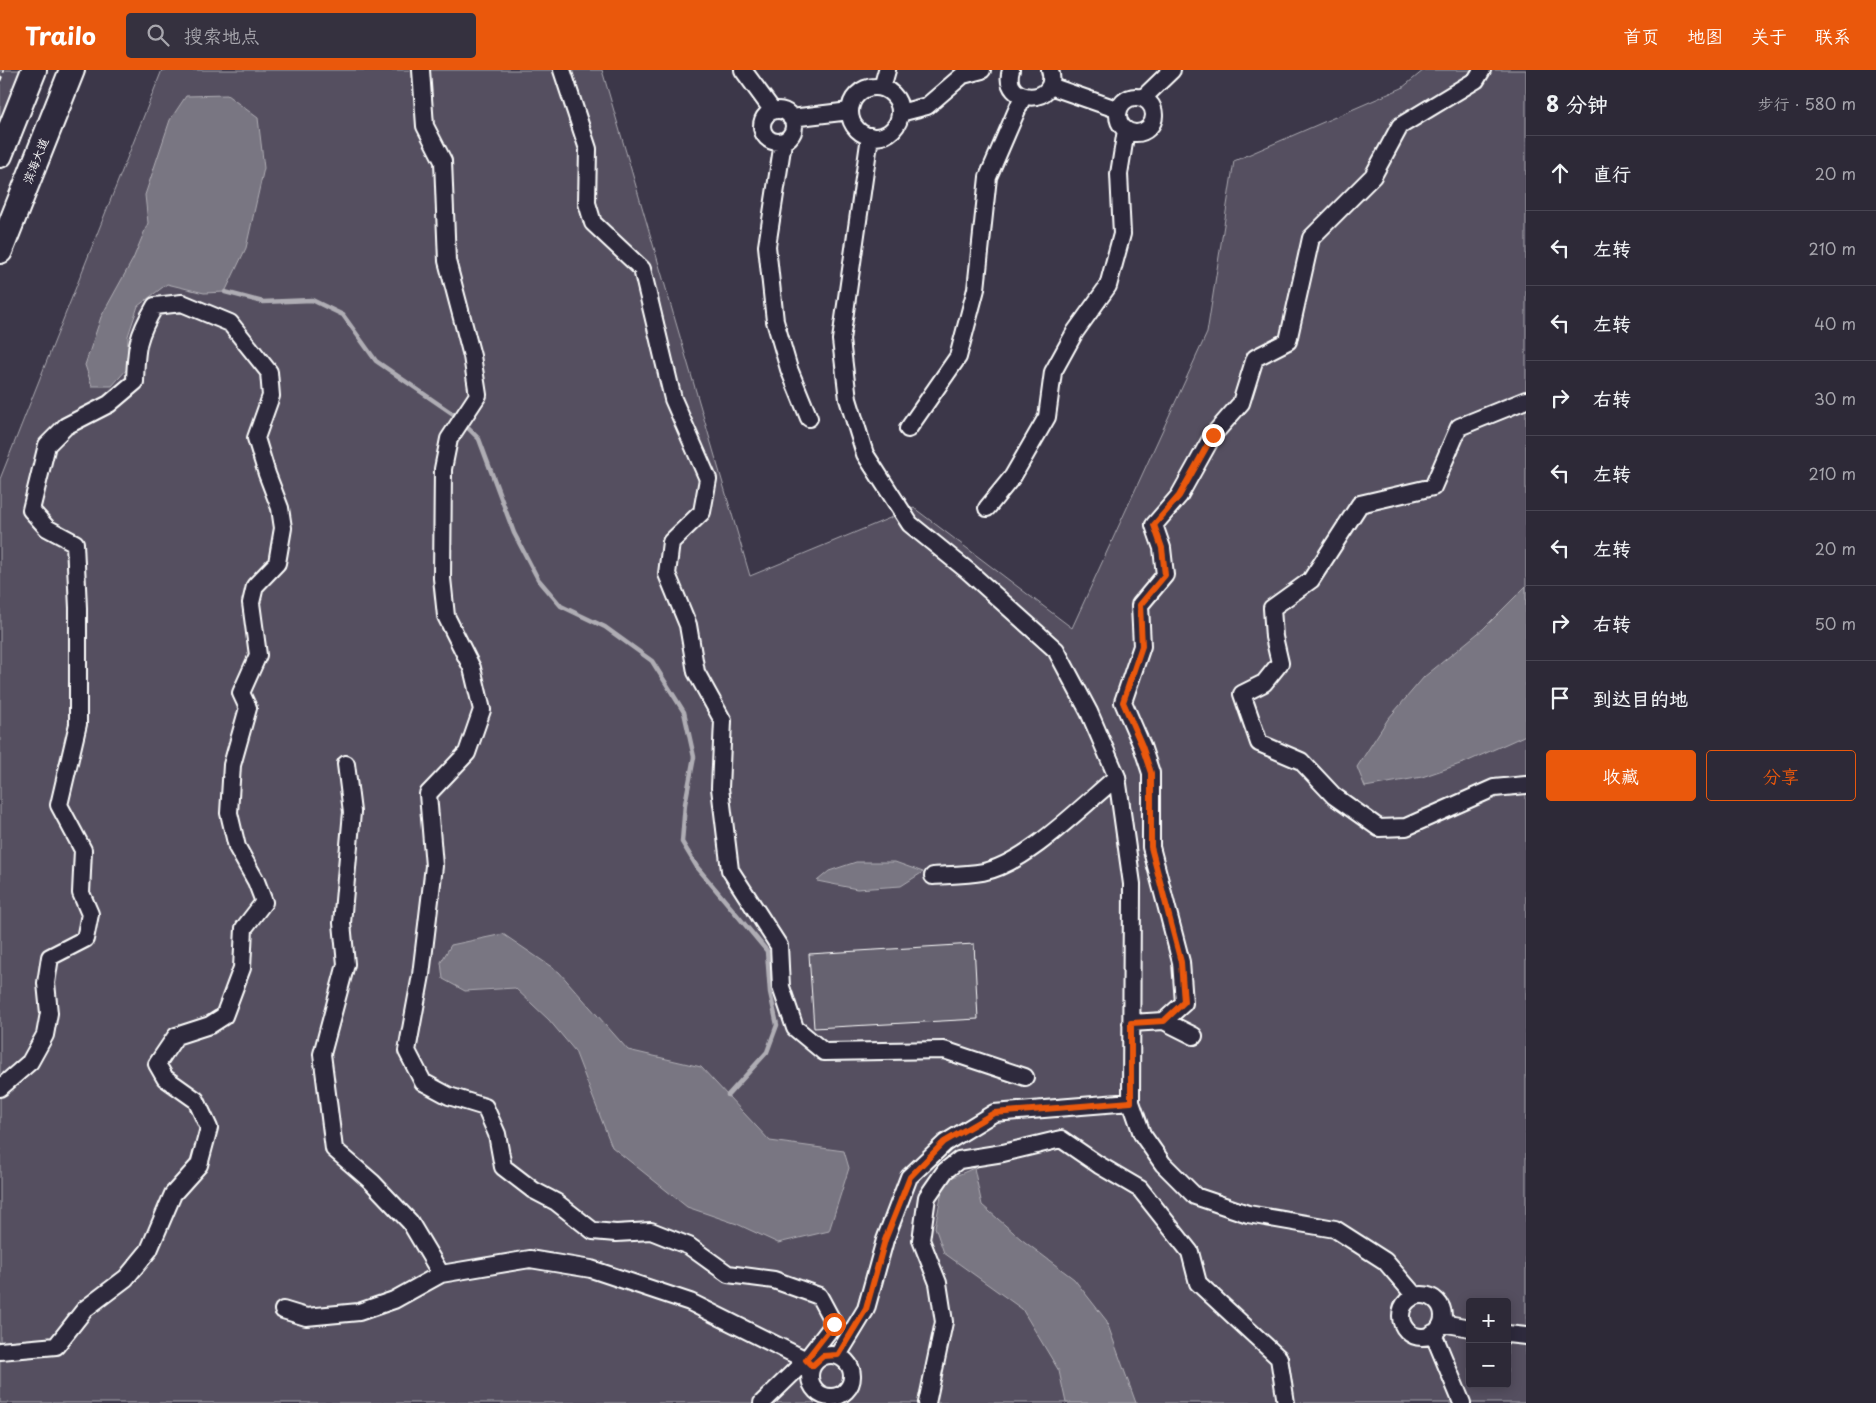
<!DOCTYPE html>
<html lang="zh">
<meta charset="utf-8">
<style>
body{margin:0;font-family:"Playpen Sans","LXGW WenKai TC",sans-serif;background:#35313f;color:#f1f3f6}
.controls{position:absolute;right:15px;bottom:15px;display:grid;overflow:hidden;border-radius:5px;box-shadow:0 2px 12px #0003}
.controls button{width:45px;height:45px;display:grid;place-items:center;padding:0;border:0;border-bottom:1px solid #484552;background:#2d2937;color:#f1f3f6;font:25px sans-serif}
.stop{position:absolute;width:15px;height:15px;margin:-11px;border:4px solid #ea580c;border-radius:50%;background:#fff}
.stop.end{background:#ea580c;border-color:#fff;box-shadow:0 1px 5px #0008}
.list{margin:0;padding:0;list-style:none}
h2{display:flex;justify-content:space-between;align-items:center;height:65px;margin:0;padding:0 20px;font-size:21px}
h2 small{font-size:16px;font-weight:400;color:#a7a6ad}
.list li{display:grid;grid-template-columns:32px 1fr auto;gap:15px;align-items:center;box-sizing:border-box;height:75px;padding:0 20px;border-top:1px solid #484552}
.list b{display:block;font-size:19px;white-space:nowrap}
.list em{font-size:16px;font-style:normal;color:#a7a6ad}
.actions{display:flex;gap:10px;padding:15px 20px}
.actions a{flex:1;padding:11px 0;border:1px solid #ea580c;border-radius:5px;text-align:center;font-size:18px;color:#ea580c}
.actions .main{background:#ea580c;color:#fff}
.icon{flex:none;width:28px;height:28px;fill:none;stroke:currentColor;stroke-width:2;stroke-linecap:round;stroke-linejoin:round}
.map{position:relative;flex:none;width:1526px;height:1333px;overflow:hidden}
header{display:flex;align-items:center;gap:30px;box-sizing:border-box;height:70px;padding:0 25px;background:#ea580c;color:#fff}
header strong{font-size:24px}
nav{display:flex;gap:28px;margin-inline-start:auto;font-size:18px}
.search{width:350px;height:45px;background:#35313f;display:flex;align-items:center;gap:12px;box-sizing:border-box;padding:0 18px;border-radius:5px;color:#a7a6ad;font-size:19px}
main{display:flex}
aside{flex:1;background:#2d2937}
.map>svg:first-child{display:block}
</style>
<header>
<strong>Trailo</strong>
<div class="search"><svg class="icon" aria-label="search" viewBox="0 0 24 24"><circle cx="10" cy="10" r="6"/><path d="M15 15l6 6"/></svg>搜索地点</div>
<nav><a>首页</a><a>地图</a><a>关于</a><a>联系</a></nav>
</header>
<main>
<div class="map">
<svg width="1526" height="1333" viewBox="0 0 1526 1333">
<rect width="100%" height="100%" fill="#3c3749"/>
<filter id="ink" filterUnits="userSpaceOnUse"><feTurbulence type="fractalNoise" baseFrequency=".02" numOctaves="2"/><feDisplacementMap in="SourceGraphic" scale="10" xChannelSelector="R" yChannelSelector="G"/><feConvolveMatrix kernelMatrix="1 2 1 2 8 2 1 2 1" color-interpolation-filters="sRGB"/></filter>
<g filter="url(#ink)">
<path fill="#555060" stroke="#aaa8b0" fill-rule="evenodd" d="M0 0H21L0 55Z
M162 0H602L750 506 914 438 1072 558 1207 263 1234 91 1402 18 1424 0H1526V1333H0V409ZM1470 1232H1507V1314H1470Z"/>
<path fill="#797682" stroke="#afadb4" d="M227 25 258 48 264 98 246 178 225 222 204 223 167 214 138 236 128 266 127 299 112 316H92L85 295 101 247 133 189 148 153 145 125 170 50 186 26Z
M1526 516V665L1466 692 1422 707 1365 717 1357 697 1388 649 1424 607 1483 559Z
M856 792H895L923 802 901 816 857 819 817 811 829 801Z
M503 864 559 902 628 980 701 997 770 1071 844 1081 849 1098 829 1161 778 1173 737 1154 687 1137 612 1077 575 981 549 950 515 918 465 921 443 909 441 892 451 875Z
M974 1098 982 1135 1021 1169 1074 1209 1106 1250 1136 1333H1066L1059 1301 1022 1239 944 1183 935 1157 944 1111Z"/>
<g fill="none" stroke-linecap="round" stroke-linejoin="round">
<path stroke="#afadb4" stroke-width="4.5" d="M225 222 263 232 312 230 343 245 376 291 459 348
M464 354 479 369 514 463 538 509 561 536 605 557 652 591 684 642 694 687 685 734 682 772 697 797 767 881 770 922 777 955 767 982 728 1025"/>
</g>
<path fill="#666270" stroke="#fff" d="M974 874 978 949 814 958 809 884Z"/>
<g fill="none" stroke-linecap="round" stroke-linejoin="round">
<g stroke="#fff" stroke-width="20">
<path id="minor" d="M421 0 425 56 443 91 447 191 472 286 478 325 449 369 443 399 442 508 446 546 472 598 482 640 467 683 428 724 434 796 421 905 407 981 423 1012 449 1026 485 1037 497 1064 503 1097 533 1120 556 1132 593 1161 616 1163 651 1161 689 1176 728 1204 774 1210 819 1226 834 1254 806 1290 762 1333
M562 0 588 79 587 133 593 153 642 199 673 329 708 409 702 442 671 472 667 504 688 555 696 602 723 651 720 718 730 800 779 876 781 917 795 958 824 982 944 980 1025 1007
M743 0 773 41
M1011 0C1000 35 1061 36 1050 0
M1050 16 1119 40
M850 42a25 25 0 1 1 50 0a25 25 0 1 1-50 0Z
M882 18 887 0
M1118 45a18 18 0 1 1 36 0a18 18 0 1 1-36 0Z
M1143 28 1172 0
M762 56a16 16 0 1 1 32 0a16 16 0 1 1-32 0Z
M900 43 927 36 963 5 982 0
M791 48 850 41
M870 66 841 270 848 329 865 384 910 454 968 501 1056 580 1089 642 1117 707 1132 814 1131 1032 1142 1064 1163 1094 1195 1126 1248 1144 1335 1159 1385 1191 1415 1226
M783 72 767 176 775 251 789 299 809 348
M1526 330 1459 357 1433 417 1360 434 1311 510 1272 538 1274 567 1280 593 1264 613 1242 624 1259 673 1301 691 1334 726 1379 758 1406 757 1494 718 1526 715
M908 359 958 287 976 219 988 107 1023 26
M987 438 1013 406 1047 347 1053 302 1075 262 1108 216 1122 164 1119 104 1126 60
M346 694 352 742 342 853 346 894 322 984 334 1079 372 1112 410 1152 441 1204
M933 806C949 805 967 805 983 802 1027 793 1082 736 1117 707
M1164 951 1184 933 1181 892 1151 777V703L1142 676 1123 632 1142 576 1140 535 1165 505 1162 478 1154 455 1179 426 1213 365 1241 333 1255 288 1288 271 1311 168 1373 106 1400 56 1476 10 1482 0
M1131 953 1164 951 1194 966
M0 1018 30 992 45 965 49 943 46 913 50 887 85 869 90 844 81 823 83 780 59 735 78 654V538L75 473 47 458 31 440 47 375 66 356 109 334 135 312C136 277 137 267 155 236L182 233 230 253 269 302 271 326 256 368 267 404 280 438 283 458 277 493 255 516 251 533 258 585 241 623 248 638 232 695 229 743 237 777 256 811 264 832 244 858 242 898 224 946 210 955 176 966 157 994 165 1008 196 1030 209 1058 199 1095 173 1124 149 1180 126 1208 85 1239 56 1276 0 1281
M1401 1246a21 21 0 1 1 42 0a21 21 0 1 1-42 0Z
M283 1240 306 1247 359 1242 394 1230 441 1204 530 1189 591 1199 690 1232 806 1290 812 1296
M1442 1253 1470 1258
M1433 1263 1462 1333
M1507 1264 1526 1266
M810 1306a21 21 0 1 1 42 0a21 21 0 1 1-42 0Z
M838 1285 866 1239 885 1170 909 1107 945 1073 994 1043 1131 1032
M927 1333 944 1252 938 1213 921 1170 927 1127 945 1101 959 1090 1003 1083 1061 1069 1099 1095 1140 1119 1190 1182 1198 1213 1279 1288 1286 1333"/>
</g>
<g stroke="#fff" stroke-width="28">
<path id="highway" d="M0 85 34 0
M0 181 72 0"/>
</g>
<path stroke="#fff" stroke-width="2.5" stroke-dasharray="5 4" stroke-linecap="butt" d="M0 11 4 0"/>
<use href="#minor" stroke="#2f2a3d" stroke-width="16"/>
<use href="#highway" stroke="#2f2a3d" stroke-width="24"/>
</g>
</g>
<g fill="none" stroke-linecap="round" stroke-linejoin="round" filter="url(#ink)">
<path stroke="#ea580c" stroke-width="6" d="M834 1254 806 1290 812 1296 823 1286 838 1285 866 1239 885 1170 910 1107 944 1072 994 1043 1131 1032V953L1164 951 1184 932 1181 892 1151 777V703L1142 676 1123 632 1142 576 1140 535 1165 505 1162 478 1154 455 1179 426 1213 365"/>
</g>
<g text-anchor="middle" stroke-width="4" stroke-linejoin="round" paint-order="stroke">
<g font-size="12" fill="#fff" stroke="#2f2a3d">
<text transform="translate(36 91) rotate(-68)" y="4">滨海大道</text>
</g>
</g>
</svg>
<div class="controls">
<button>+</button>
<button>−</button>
</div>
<div class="stop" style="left:834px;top:1254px"></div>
<div class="stop end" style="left:1213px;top:365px"></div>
</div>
<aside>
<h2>8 分钟<small>步行 · 580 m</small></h2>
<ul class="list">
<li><svg class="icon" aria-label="ahead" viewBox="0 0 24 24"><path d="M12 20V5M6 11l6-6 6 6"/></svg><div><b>直行</b></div><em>20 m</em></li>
<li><svg class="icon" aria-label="left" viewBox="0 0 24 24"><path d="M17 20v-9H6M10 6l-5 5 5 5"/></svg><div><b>左转</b></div><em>210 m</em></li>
<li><svg class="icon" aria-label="left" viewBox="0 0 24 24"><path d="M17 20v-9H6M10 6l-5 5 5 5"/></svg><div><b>左转</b></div><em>40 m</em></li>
<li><svg class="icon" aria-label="right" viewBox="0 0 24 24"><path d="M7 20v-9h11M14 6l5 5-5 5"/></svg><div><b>右转</b></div><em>30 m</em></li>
<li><svg class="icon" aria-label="left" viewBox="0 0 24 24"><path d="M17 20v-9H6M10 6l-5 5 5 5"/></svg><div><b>左转</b></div><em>210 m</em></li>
<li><svg class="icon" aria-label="left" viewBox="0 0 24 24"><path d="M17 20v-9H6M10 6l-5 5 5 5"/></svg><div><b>左转</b></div><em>20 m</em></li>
<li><svg class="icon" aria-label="right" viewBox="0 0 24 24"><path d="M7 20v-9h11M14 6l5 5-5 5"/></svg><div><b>右转</b></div><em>50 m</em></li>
<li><svg class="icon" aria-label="arrive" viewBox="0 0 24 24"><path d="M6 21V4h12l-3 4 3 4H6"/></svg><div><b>到达目的地</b></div></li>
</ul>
<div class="actions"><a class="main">收藏</a><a>分享</a></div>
</aside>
</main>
